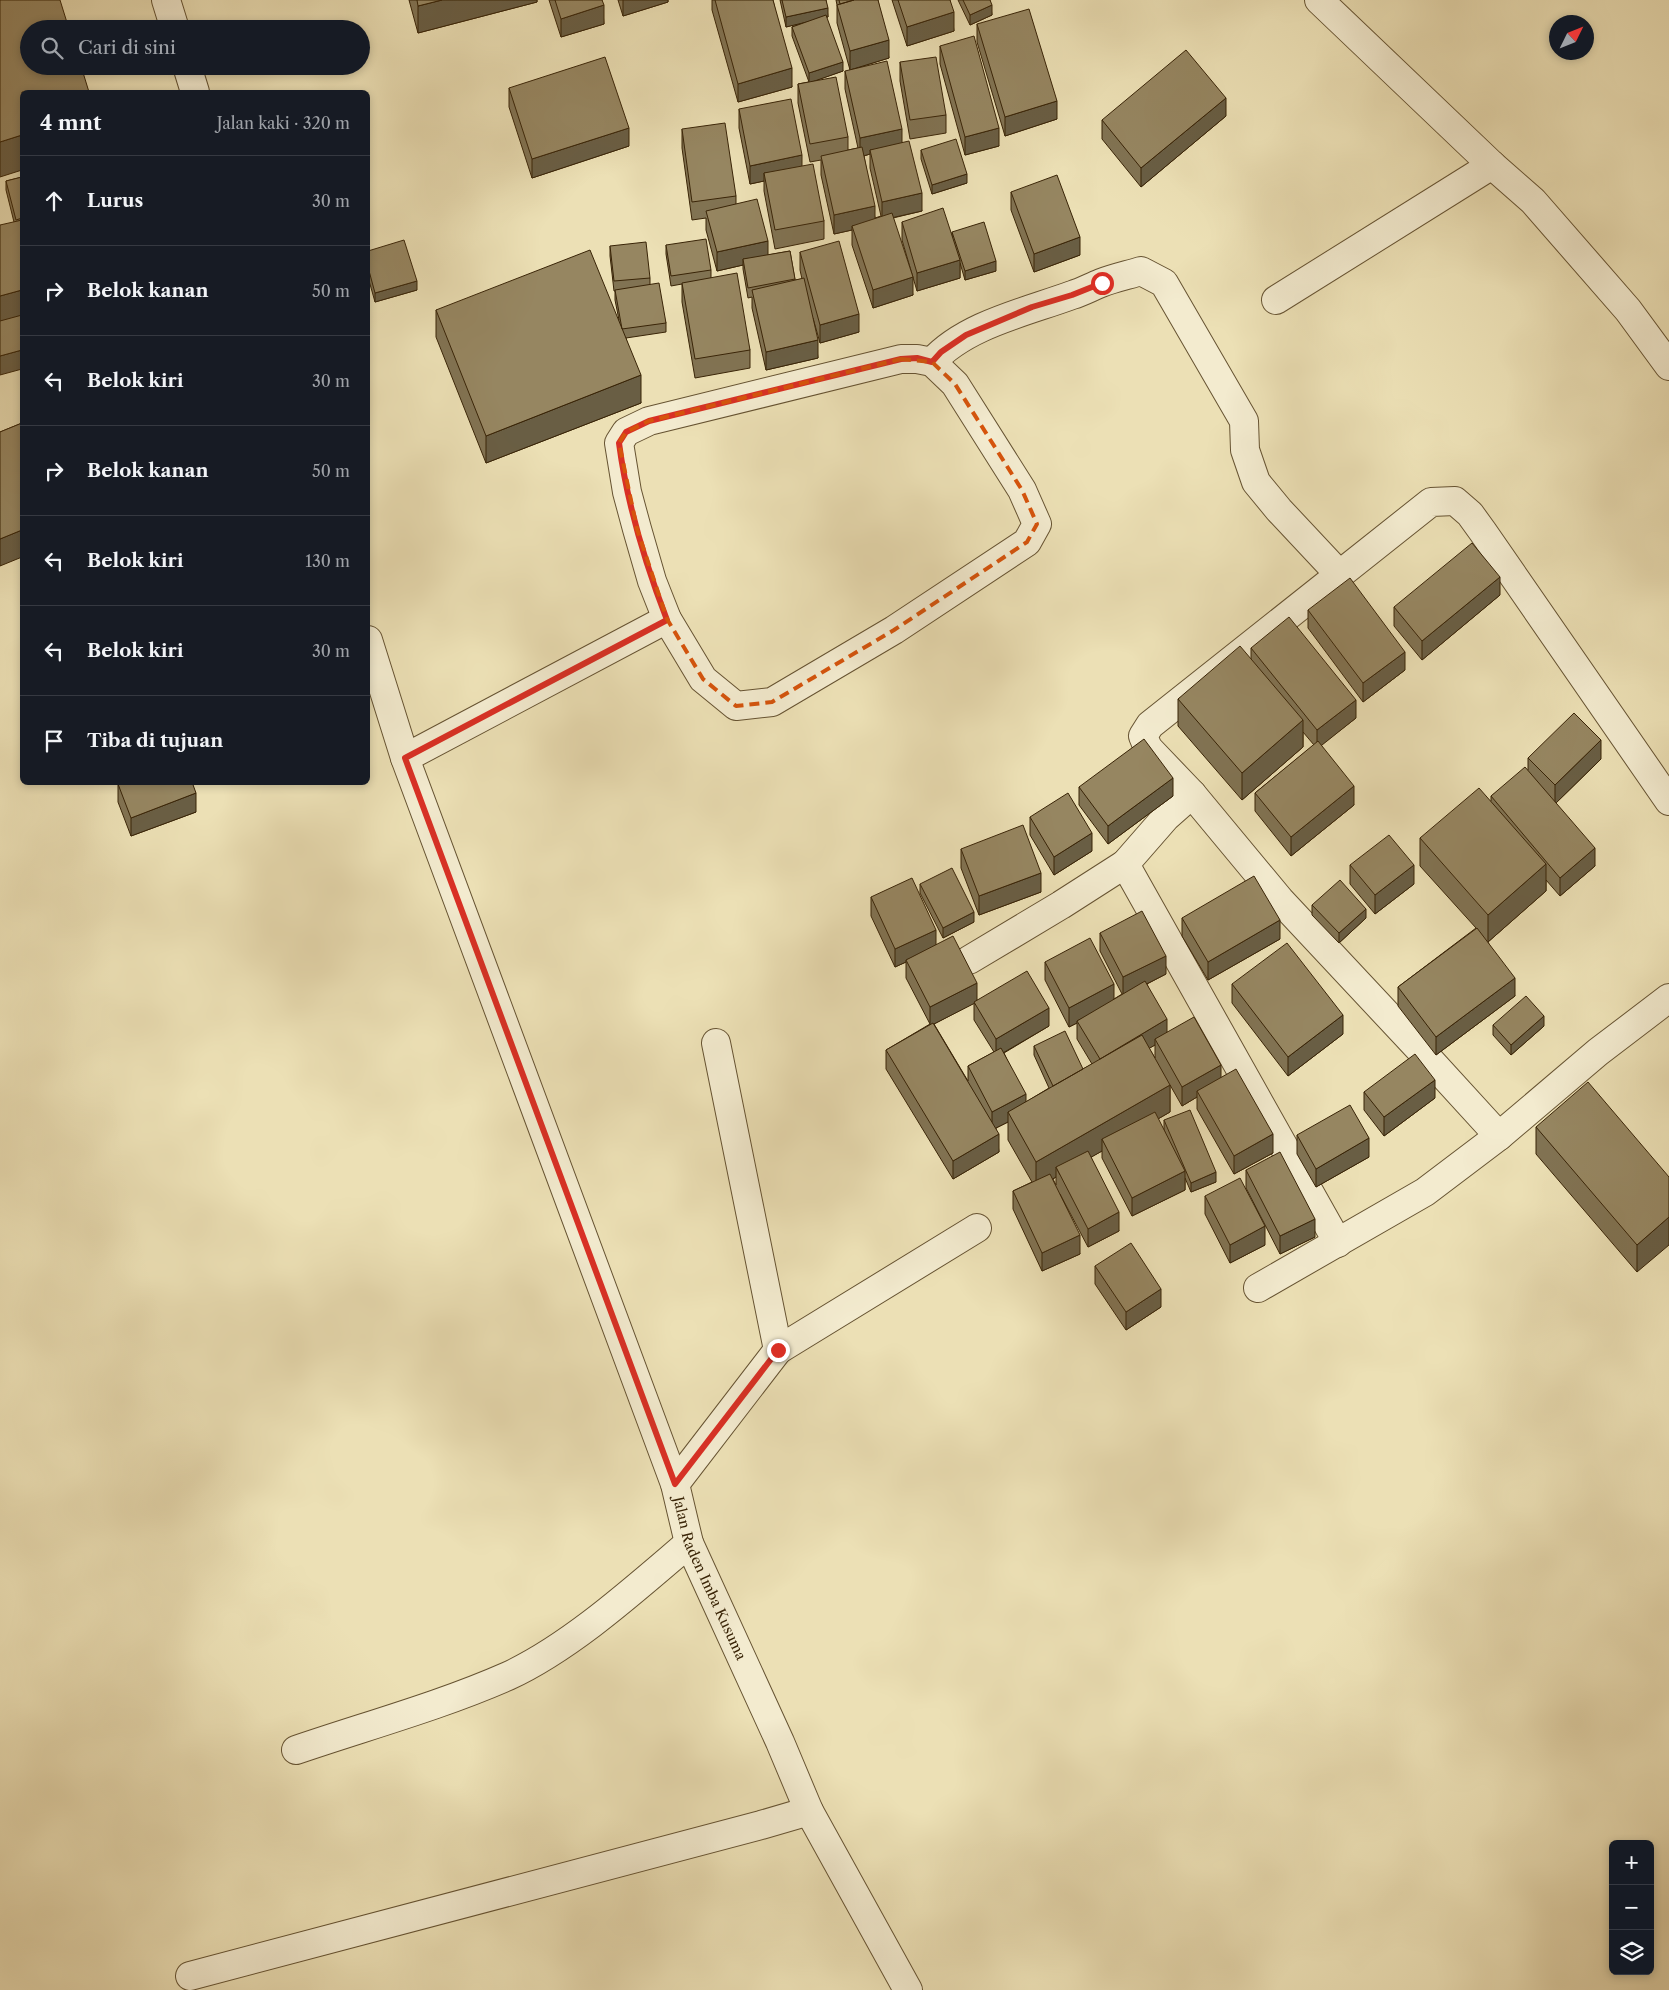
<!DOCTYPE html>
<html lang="id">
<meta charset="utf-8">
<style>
body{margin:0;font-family:"Libre Caslon Text",serif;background:#20242c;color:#f1f3f6}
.controls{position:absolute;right:15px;bottom:15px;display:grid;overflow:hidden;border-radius:8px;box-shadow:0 2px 8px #0003}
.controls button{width:45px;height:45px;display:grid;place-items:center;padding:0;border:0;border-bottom:1px solid #363941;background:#171b24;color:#f1f3f6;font:25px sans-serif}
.compass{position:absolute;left:1549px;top:15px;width:45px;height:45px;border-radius:50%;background:#171b24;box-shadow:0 2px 8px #0003;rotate:47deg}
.stop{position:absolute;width:15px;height:15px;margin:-11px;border:4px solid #d93025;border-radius:50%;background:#fff}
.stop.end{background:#d93025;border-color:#fff;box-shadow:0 1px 5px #0008}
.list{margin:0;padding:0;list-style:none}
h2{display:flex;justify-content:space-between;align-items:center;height:65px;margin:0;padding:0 20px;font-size:21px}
h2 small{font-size:16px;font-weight:400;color:#9ea1a6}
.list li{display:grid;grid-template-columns:32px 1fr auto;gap:15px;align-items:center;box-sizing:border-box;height:90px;padding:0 20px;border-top:1px solid #363941}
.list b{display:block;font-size:19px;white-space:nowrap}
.list em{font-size:16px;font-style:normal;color:#9ea1a6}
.icon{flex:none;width:28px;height:28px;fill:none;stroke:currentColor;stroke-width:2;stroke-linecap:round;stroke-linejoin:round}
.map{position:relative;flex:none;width:1669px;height:1990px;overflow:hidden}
.search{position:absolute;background:#171b24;box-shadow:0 2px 8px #0003;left:20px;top:20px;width:350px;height:55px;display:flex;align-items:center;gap:12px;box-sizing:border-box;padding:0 18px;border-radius:28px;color:#9ea1a6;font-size:19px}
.panel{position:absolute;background:#171b24;box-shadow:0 2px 8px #0003;left:20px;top:90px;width:350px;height:695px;border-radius:8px}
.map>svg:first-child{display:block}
</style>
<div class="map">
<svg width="1669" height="1990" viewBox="0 0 1669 1990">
<rect width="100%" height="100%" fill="#ece0b5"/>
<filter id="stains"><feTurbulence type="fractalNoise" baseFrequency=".004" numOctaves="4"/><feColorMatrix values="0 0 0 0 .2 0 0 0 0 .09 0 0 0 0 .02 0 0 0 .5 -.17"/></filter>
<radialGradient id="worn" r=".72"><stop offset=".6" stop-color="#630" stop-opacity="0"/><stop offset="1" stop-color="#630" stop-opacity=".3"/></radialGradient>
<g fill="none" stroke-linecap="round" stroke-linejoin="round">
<g stroke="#665332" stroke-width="30">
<g id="minor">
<path d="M166 0 175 29"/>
<path d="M1319 0 1492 165 1533 201 1628 310 1669 366"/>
<path d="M187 66 195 92"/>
<path d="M1276 300 1492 165"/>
<path d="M901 359H917L932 362 955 384 1022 490 1037 524 1027 542 894 630 772 702 736 706 703 679 667 619 652 581 637 529 627 492 619 443 626 432 649 421Z"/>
<path d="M932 362C965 325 1026 312 1072 295 1082 292 1091 287 1101 283 1114 278 1128 275 1141 271L1164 283 1244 421 1245 450 1256 482 1279 510 1339 574"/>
<path id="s1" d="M368 640 405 758 675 1484 689 1543 780 1742 809 1811 908 1990"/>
<path d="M405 758 667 619"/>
<path d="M1192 794 1166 817 1125 864 1338 1243"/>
<path d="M1669 801 1483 532 1470 514 1455 501 1431 502 1150 725 1143 736 1148 748 1192 794 1280 900 1425 1055 1499 1136 1598 1052 1669 998"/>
<path d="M969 960 1061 905 1125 864"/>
<path d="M1258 1288 1425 1192 1499 1136"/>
<path d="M778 1350 977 1228"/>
<path d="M675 1484 778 1350 716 1043"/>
<path d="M296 1750C366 1726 440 1706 508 1676 571 1647 636 1588 689 1543"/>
<path d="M190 1976 761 1825 809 1811"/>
</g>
</g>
<use href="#minor" stroke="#f3ebcf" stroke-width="28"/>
</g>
<path fill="#817353" stroke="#392407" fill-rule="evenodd" d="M409 0H537V2L418 33Z
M549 0H602L604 24 561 37Z
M618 0H668V2L623 16Z
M712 0H773L792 87 738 102 712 10Z
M780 0H826L828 17H826L843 71 814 81 848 137V150L858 148 845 89V71L902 142 922 211 893 218 913 295 873 308 852 245V230L834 234 821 175V160L810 162 798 103V84L809 82 792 36V27L805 22 786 27ZM870 154V168L881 216 875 218 864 156Z
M836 0H878L889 58 850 70 837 23V5Z
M892 0H950L954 31 907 46Z
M958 0H990L992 15 970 25Z
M977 24 1057 119 1005 136 977 42Z
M940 46 999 146 965 155 940 64Z
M900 62 946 115V133L910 139 900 81Z
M509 88 629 146 532 178 509 107Z
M739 109 802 166 824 221V239L775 249 764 191V181L750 184 739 128Z
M1226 116 1141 187 1102 139V120Z
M682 129 736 196V204L768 255 790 251 795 280 802 279 800 270V252L859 332 820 343 813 318 818 358 766 370 752 308V297L748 298 743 269V265L717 271 706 230V218L692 220 682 148Z
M921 150 967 183 932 194 921 159Z
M22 177V369L14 222 6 190V181Z
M1011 192 1080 255 1034 272 1011 210Z
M902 222 952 237V232L996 271 965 280 960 263V278L917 291 902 240Z
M666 245 711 270V278L750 350V368L695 378 682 302V284L671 286 666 254Z
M610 246 650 278V285L666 323V332L626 338 641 403 486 463 436 337V310L619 320 615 300V291H614L610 256Z
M368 251 417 290 375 302 368 277Z
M22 423 0 566V432Z
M1500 595 1422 660 1394 626V607Z
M1308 610 1405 670 1363 702 1308 628Z
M1251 648 1356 718 1321 745 1354 805 1291 856 1255 811V793L1314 745 1303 732V747L1242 800 1178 726V699L1251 659Z
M1528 758 1601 759 1556 803 1595 866 1560 896 1546 880V891L1488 942 1515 996 1436 1055 1398 1006V987L1476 928 1420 866V838L1491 801V796L1528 770Z
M118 784 196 812 131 836 118 802Z
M1079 787 1173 796 1108 844 1079 805Z
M1030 817 1092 851 1054 875 1030 835Z
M961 849 1041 892 979 915 961 868Z
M1350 865 1414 884 1375 914 1350 884Z
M920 884 974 922 943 938 920 893Z
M871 897 936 944 977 1000 1049 1026 1004 1053 1026 1102 1049 1088 1034 1055V1046L1083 1069 1092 1064 1077 1039V1023L1069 1027 1045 980V962L1114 999 1122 994 1100 951V933L1166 974 1147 984 1167 1032 1221 1077 1273 1153 1234 1174 1197 1109V1097L1182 1106 1170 1085V1112L1158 1119 1167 1137 1164 1130V1120L1216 1182 1191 1192 1185 1178V1190L1132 1216 1102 1158V1151L1091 1157 1119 1231 1088 1247 1060 1194 1080 1254 1042 1271 1013 1209V1191L1032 1182 1008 1140V1122L996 1128 999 1152 953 1179 886 1069V1050L930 1024 906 978V962L895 967 871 916ZM974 1003V1020L994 1052 968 1066V1081L934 1024ZM1155 1045V1058L1149 1048ZM1056 1177V1185L1053 1179Z
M1312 905 1366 918 1339 943 1312 915Z
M1182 918 1280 939 1208 980 1182 936Z
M1232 984 1343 1034 1288 1076 1232 1003Z
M1493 1025 1544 1026 1511 1055 1493 1035Z
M1364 1092 1435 1098 1384 1136 1364 1110Z
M1536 1127 1669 1177 1637 1272 1536 1154Z
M1297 1135 1369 1157 1316 1187 1297 1154Z
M1246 1170 1315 1237 1280 1254 1246 1188Z
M1205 1196 1265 1245 1230 1263 1205 1214Z
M1095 1266 1161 1307 1126 1330 1095 1284Z"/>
<path fill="#695e44" stroke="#392407" d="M442 0H537V2L418 33V6Z
M623 0H668V2L623 16Z
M604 5V24L561 37V19Z
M992 5V15L970 25V15Z
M828 8V17L786 27V17Z
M954 12V31L907 46V27Z
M889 40V58L850 70V51Z
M843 62V71L809 83V73Z
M792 68V87L738 102V84Z
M1226 98V116L1141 187V168Z
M1057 101V119L1005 136V117Z
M629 128V146L532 178V159Z
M999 128V146L965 155V137Z
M902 129V147L870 150V154L860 157V138Z
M22 135V170L0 177V142Z
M802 155V173H764V181L750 184V166Z
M967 174V183L932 194V185Z
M922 193V211L882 220V202Z
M875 206V225L852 226V230L834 234V215Z
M1080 237V255L1034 272V254Z
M768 241V259H743V265L717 271V252Z
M960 260V278L917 291V273Z
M996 261V271L965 280V271Z
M913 277V295L873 308V290Z
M417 281V290L375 302V293Z
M22 290V317L0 323V296Z
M859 314V332L820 343V325Z
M818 340V358L766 370V352Z
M22 350V369L0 375V356Z
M641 375V403L486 463V436Z
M22 530V557L0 566V539Z
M1500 577V595L1422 660V641Z
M1405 652V670L1363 702V683Z
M1356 700V718L1317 749V730Z
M1303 720V747L1242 800V773Z
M1601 740V759L1555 804V785Z
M1173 778V796L1108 844V826Z
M1354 786V805L1291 856V837Z
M196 793V812L131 836V818Z
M1092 833V851L1054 875V857Z
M1595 848V866L1560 896V878Z
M1546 864V891L1488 942V915Z
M1414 865V884L1375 914V895Z
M1041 873V892L979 915V896Z
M1366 909V918L1339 943V933Z
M974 912V922L943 938V928Z
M1280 920V939L1208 980V962Z
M936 930V948L906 960V962L895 967V949Z
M1166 956V974L1123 996V977Z
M1515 978V996L1436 1055V1037Z
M977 983V1002L930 1026V1007Z
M1114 984V1003L1077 1021V1023L1069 1027V1008Z
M1049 1008V1026L996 1057V1039Z
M1343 1015V1034L1288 1076V1057Z
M1544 1016V1026L1511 1055V1045Z
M1167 1019V1038L1155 1039V1045L1100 1077V1059Z
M1221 1065V1083L1197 1091V1097L1182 1106V1087Z
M1435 1080V1098L1384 1136V1117Z
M1170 1085V1112L1107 1148 1102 1139V1151L1060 1175 1056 1167V1177L1036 1189V1162Z
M1026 1094V1112H1008V1122L992 1130V1112Z
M999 1134V1152L953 1179V1161Z
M1273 1134V1153L1234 1174V1156Z
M1369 1138V1157L1316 1187V1169Z
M1185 1171V1190L1132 1216V1198Z
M1216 1172V1182L1191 1192V1183Z
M1119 1212V1231L1088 1247V1229Z
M1669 1217V1245L1637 1272V1245Z
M1315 1219V1237L1280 1254V1236Z
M1265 1226V1245L1230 1263V1245Z
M1080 1235V1254L1042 1271V1253Z
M1161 1289V1307L1126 1330V1312Z"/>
<path fill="#968661" stroke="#392407" d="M0 0H60L69 29H29V66H81L89 92H22V135L0 142Z
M417 0H442L418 6Z
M555 0H602L604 5 561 19Z
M715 0H773L792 68 738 84Z
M782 0H826L828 8 786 17Z
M839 0H854L840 4Z
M854 0H878L889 40 850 51 837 5Z
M898 0H950L954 12 907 27Z
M963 0H990L992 5 970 15Z
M1029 9 1057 101 1005 117 977 24Z
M826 15 843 62 809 73 792 27Z
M974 36 999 128 965 137 940 46Z
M1186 50 1226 98 1141 168 1102 120Z
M605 57 629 128 532 159 509 88Z
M936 57 946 115 910 120 900 62Z
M887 61 902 129 860 138 845 71Z
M836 77 848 137 810 144 798 84Z
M791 99 802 155 750 166 739 109Z
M725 123 736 196 692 202 682 129Z
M956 139 967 174 932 185 921 150Z
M909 141 922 193 882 202 870 150Z
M862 147 875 206 834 215 821 156Z
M813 164 824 221 775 230 764 173Z
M1057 175 1080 237 1034 254 1011 192Z
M22 177V218L16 220 6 181Z
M757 199 768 241 717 252 706 211Z
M943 208 960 260 917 273 902 222Z
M892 213 913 277 873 290 852 226Z
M22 220V290L0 296V225Z
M984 222 996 261 965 271 952 232Z
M706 239 711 270 671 276 666 245Z
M404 240 417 281 375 293 368 267V251Z
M839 241 859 314 820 325 800 252Z
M646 242 650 278 614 281 610 246Z
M590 250 641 375 486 436 436 310Z
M790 251 795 279 748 288 743 259Z
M737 273 750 350 695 359 682 283Z
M804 278 818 340 766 352 752 290Z
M659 283 666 323 622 329 615 290Z
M22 315V350L0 356V321Z
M22 423V530L0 539V432Z
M1472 543 1500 577 1422 641 1394 607Z
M1350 578 1405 652 1363 683 1308 610Z
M1289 617 1356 700 1317 730 1251 648Z
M1240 646 1303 720 1242 773 1178 699Z
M1574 713 1601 740 1555 785 1528 758Z
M1144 739 1173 778 1108 826 1079 787Z
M1318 741 1354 786 1291 837 1255 793Z
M1525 767 1595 848 1560 878 1491 796Z
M121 782H192L196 793 131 818 118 784Z
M1479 788 1546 864 1488 915 1420 838Z
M1068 793 1092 833 1054 857 1030 817Z
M1023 825 1041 873 979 896 961 849Z
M1389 835 1414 865 1375 895 1350 865Z
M952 868 974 912 943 928 920 884Z
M1254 876 1280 920 1208 962 1182 918Z
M912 878 936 930 895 949 871 897Z
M1340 880 1366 909 1339 933 1312 905Z
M1142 911 1166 956 1123 977 1100 933Z
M1477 928 1515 978 1436 1037 1398 987Z
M953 936 977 983 930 1007 906 960Z
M1090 938 1114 984 1069 1008 1045 962Z
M1287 943 1343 1015 1288 1057 1232 984Z
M1027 971 1049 1008 996 1039 974 1002Z
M1145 981 1167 1019 1100 1059 1077 1021Z
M1526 996 1544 1016 1511 1045 1493 1025Z
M1194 1017 1221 1065 1182 1087 1155 1039Z
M933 1023 999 1134 953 1161 886 1050Z
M1065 1031 1083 1069 1053 1086 1034 1046Z
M1142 1035 1170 1085 1036 1162 1008 1112Z
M1001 1048 1026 1094 992 1112 968 1066Z
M1415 1054 1435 1080 1384 1117 1364 1092Z
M1236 1069 1273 1134 1234 1156 1197 1091Z
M1588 1082 1669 1177V1217L1637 1245 1536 1127Z
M1350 1105 1369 1138 1316 1169 1297 1135Z
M1190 1110 1216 1172 1191 1183 1164 1120Z
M1155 1112 1185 1171 1132 1198 1102 1139Z
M1088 1151 1119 1212 1088 1229 1056 1167Z
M1280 1152 1315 1219 1280 1236 1246 1170Z
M1050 1174 1080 1235 1042 1253 1013 1191Z
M1240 1178 1265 1226 1230 1245 1205 1196Z
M1131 1243 1161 1289 1126 1312 1095 1266Z"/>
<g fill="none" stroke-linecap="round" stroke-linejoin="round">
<path stroke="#d93025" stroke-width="6" d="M778 1350 675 1484 405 758 667 620C645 563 627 504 619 443L626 432 649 421 901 359 917 358 932 362 941 352 966 335 1032 307 1072 295 1102 283"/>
</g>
<path fill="none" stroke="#d6540c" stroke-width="4" stroke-dasharray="10 6" stroke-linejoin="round" d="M901 359 932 362 955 384 1022 490 1037 524 1027 542 894 630 772 702 736 706 703 679 667 619 637 529 619 443 626 432 649 421Z"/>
<g text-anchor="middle" stroke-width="4" stroke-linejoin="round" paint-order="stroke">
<g font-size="14" fill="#392407" stroke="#f3ebcf">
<text dy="5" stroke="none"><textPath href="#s1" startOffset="999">Jalan Raden Imba Kusuma</textPath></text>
</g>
</g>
<rect width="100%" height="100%" filter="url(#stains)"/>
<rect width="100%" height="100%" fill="url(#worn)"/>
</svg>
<div class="controls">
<button>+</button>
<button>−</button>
<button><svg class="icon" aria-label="layers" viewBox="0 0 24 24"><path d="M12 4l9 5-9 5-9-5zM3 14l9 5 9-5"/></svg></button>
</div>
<svg class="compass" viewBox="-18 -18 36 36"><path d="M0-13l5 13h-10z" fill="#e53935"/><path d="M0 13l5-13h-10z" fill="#9ea1a6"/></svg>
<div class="stop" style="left:1102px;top:283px"></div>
<div class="stop end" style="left:778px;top:1350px"></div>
<div class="search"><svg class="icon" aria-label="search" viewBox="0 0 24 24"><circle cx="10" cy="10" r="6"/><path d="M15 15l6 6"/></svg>Cari di sini</div>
<section class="panel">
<h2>4 mnt<small>Jalan kaki · 320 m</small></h2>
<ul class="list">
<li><svg class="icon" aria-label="ahead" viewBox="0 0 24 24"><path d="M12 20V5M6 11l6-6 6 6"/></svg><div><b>Lurus</b></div><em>30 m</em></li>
<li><svg class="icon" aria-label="right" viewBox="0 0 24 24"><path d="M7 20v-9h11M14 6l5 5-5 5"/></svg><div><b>Belok kanan</b></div><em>50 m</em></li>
<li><svg class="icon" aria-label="left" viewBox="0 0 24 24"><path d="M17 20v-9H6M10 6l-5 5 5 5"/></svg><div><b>Belok kiri</b></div><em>30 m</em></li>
<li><svg class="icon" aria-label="right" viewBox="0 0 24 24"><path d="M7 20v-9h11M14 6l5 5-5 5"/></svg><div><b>Belok kanan</b></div><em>50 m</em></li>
<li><svg class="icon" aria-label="left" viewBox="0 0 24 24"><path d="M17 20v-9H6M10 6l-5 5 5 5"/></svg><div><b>Belok kiri</b></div><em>130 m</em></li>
<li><svg class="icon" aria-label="left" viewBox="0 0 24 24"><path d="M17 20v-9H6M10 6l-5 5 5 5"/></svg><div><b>Belok kiri</b></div><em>30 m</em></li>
<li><svg class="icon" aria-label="arrive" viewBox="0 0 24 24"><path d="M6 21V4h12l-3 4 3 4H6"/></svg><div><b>Tiba di tujuan</b></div></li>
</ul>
</section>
</div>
